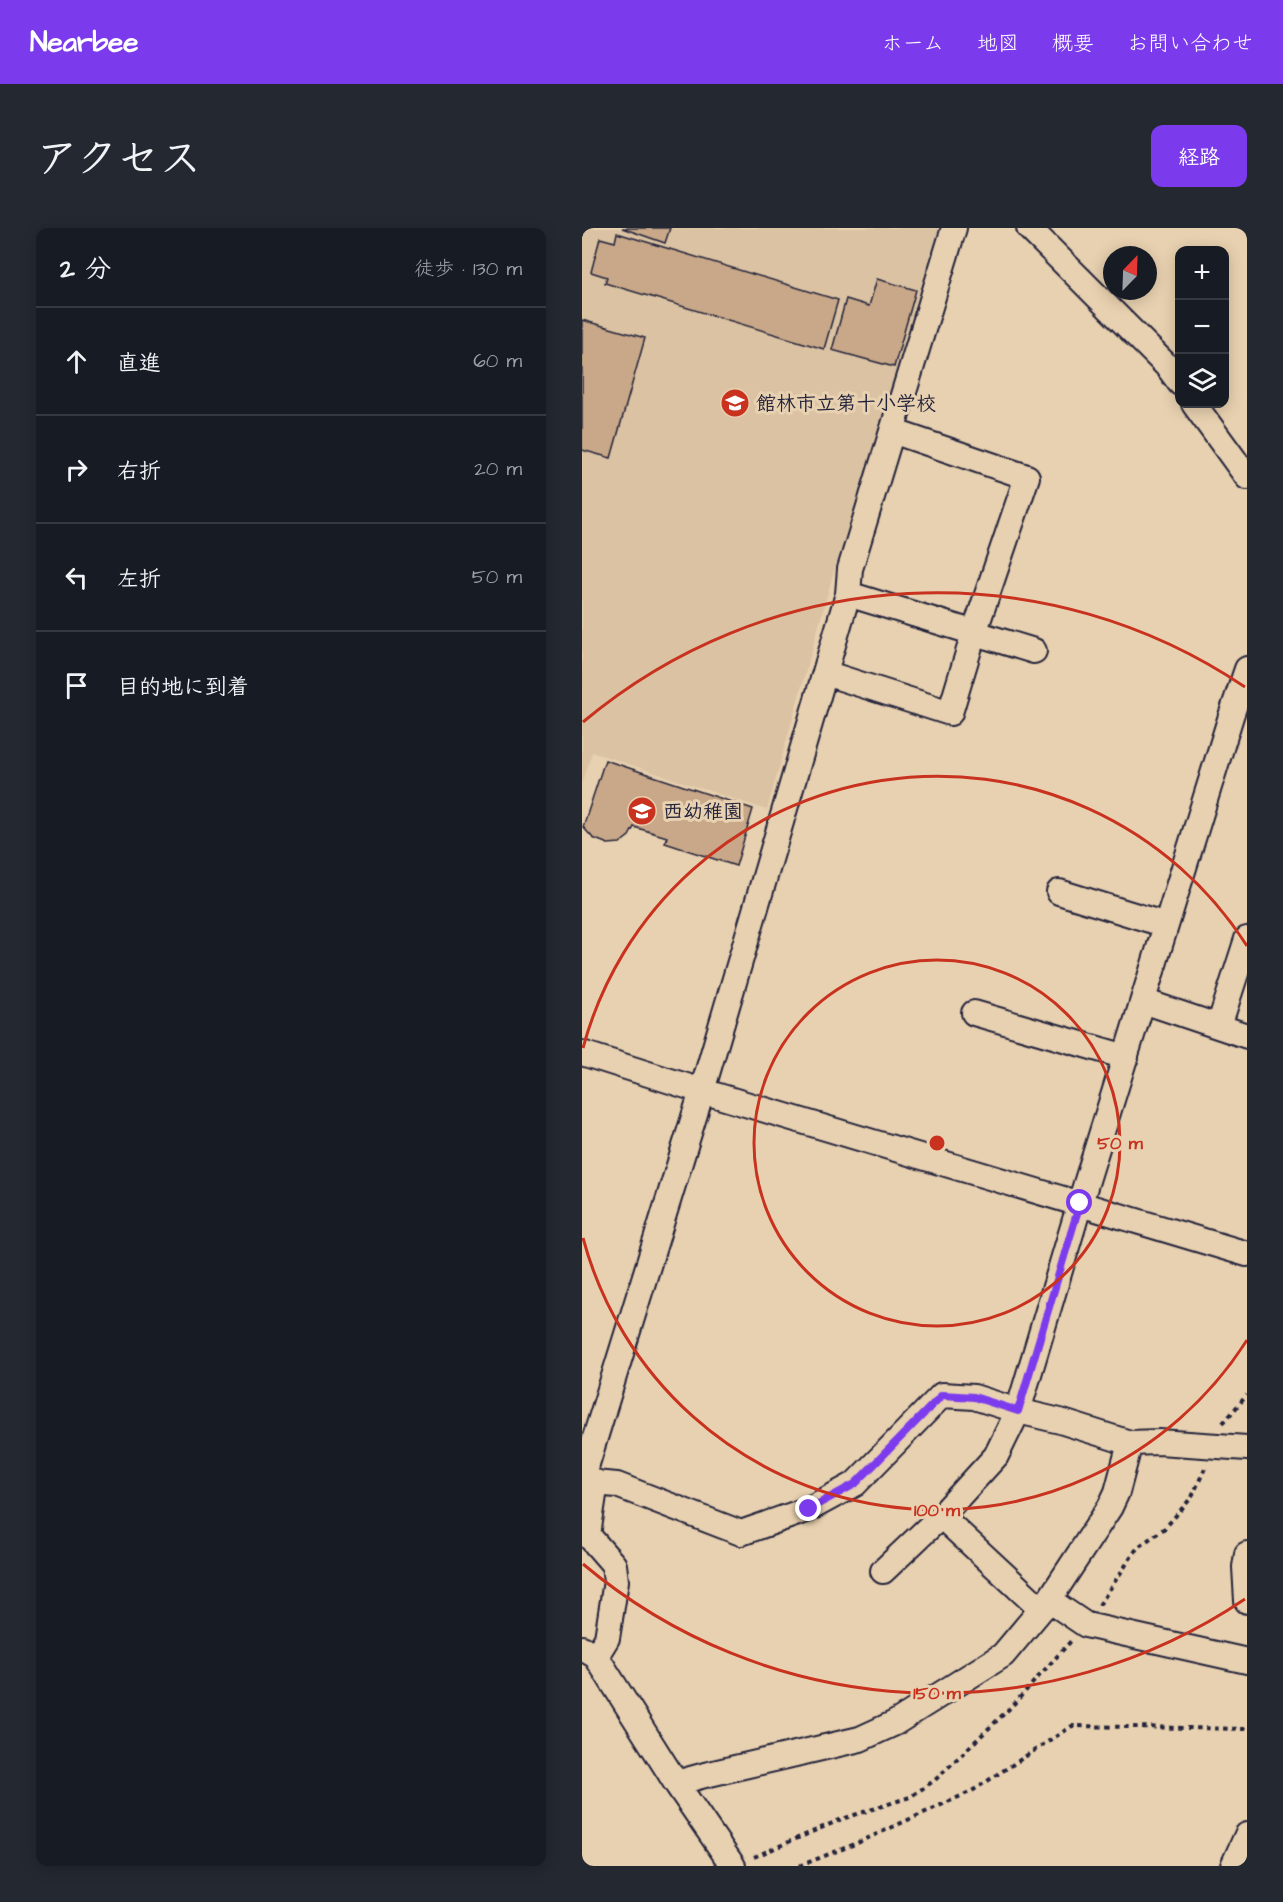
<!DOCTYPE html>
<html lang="ja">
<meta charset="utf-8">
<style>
body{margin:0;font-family:"Architects Daughter","Klee One",sans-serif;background:#242831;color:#f1f3f6}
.controls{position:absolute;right:18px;top:18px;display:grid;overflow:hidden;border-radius:12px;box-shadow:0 3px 15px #0003}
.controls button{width:54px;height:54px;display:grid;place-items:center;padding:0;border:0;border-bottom:2px solid #363941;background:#171b24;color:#f1f3f6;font:30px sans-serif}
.compass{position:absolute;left:521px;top:18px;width:54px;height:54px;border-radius:50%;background:#171b24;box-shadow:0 3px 15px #0003;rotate:23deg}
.stop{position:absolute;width:18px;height:18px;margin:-14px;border:4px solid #7c3aed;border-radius:50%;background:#fff}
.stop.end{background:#7c3aed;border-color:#fff;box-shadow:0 2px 6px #0008}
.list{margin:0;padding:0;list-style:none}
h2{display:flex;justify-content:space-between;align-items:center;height:78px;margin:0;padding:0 24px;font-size:26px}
h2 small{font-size:20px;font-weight:400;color:#9ea1a6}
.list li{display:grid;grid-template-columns:39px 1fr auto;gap:18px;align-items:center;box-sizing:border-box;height:108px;padding:0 24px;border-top:2px solid #363941}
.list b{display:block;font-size:22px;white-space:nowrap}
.list em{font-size:20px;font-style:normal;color:#9ea1a6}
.icon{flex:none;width:33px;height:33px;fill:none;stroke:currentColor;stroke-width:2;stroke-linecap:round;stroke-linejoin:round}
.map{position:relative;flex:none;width:665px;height:1638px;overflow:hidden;border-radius:12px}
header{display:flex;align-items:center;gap:36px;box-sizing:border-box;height:84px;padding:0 30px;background:#7c3aed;color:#fff}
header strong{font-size:28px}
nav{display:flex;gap:33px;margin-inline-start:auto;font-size:21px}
.intro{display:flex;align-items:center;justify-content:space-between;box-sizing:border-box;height:144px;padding:0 36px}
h1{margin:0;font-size:42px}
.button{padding:15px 27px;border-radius:12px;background:#7c3aed;color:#fff;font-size:21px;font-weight:700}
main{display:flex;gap:36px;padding:0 36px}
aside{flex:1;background:#171b24;border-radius:12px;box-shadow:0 3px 15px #0003}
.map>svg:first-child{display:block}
</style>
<header>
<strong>Nearbee</strong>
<nav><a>ホーム</a><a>地図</a><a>概要</a><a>お問い合わせ</a></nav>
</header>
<div class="intro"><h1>アクセス</h1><a class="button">経路</a></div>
<main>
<aside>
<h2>2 分<small>徒歩 · 130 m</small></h2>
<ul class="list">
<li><svg class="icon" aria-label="ahead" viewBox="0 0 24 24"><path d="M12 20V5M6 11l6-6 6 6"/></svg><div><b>直進</b></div><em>60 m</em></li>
<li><svg class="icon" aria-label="right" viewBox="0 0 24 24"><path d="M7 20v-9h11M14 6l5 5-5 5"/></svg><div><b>右折</b></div><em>20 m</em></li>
<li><svg class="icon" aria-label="left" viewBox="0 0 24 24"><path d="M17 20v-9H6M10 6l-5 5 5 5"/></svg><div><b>左折</b></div><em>50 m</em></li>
<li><svg class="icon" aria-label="arrive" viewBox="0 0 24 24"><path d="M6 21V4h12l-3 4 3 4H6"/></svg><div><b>目的地に到着</b></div></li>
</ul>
</aside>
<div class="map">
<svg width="665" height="1638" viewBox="0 0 665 1638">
<rect width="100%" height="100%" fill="#e8d1b0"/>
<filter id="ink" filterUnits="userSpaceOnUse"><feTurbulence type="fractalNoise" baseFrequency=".0167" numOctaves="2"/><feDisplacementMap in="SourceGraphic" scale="12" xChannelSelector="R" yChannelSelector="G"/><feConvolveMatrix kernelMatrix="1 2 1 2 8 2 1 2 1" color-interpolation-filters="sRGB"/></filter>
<g filter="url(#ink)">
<path fill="#dac2a2" d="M0 0H361L250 350 185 582 10 524 0 556Z"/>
<path fill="#c8a888" stroke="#22223b" stroke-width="1.5" d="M40 0H88L83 15Z
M35 5 256 72 242 121 23 55 25 49 9 44 18 10 33 14Z
M295 51 334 62 312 139 250 122 264 71 287 78Z
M0 92 63 110 29 230 0 222Z
M23 532 171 581 154 638 83 615 85 609 52 599 47 608 38 615 26 616 11 610 1 599Z"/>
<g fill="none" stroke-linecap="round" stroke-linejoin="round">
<g stroke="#22223b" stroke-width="28">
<path id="minor" d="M447 0 586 139 598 155
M612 176 665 249
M266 366 452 423
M243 445 368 485 392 405 445 249 310 203
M477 664 584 697
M561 773 665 808
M392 785 544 829
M637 798 665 711
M0 825 120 863 665 1026
M0 1252 120 863 266 366 268 341 372 0
M0 1254 35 1257 159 1305 227 1281 273 1256 360 1167 392 1169 436 1183 478 1193 548 1215 577 1214 665 1220
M14 1254 6 1307 32 1337 34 1353 25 1410 14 1428
M359 1288 459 1381
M665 1326 663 1339 665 1373
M301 1343 359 1288 414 1228 436 1183 498 975 649 488 665 441
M467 1372 504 1397 665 1433
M0 1420 14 1428 94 1555 151 1638
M94 1555 123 1547 278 1511 313 1495 421 1427 467 1372 528 1279 535 1264 548 1215
M651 1638 665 1607"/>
</g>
<path stroke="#22223b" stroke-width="4" stroke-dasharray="4.5 4.5" stroke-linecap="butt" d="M641 1195 665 1167
M517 1377 556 1319 583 1300 610 1269 623 1240
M172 1629 260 1591 328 1569 353 1552 429 1479 489 1413
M217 1638 273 1616 390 1563 490 1498 665 1501"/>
<use href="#minor" stroke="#e8d1b0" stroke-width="24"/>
</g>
</g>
<g fill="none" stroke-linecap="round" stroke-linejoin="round" filter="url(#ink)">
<path stroke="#7c3aed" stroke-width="8" d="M227 1281 273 1256 360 1167 392 1169 436 1183 498 975"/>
</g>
<g fill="none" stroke="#c8321e" stroke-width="3">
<circle cx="355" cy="915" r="183"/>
<path d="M665 1112A367 367 0 0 1 1 1010M1 820A367 367 0 0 1 665 718"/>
<path d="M663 1371A550 550 0 0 1 1 1336M1 494A550 550 0 0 1 663 459"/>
</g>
<defs>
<g id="school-disc" transform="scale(1.5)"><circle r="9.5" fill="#c8321e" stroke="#e8d1b0"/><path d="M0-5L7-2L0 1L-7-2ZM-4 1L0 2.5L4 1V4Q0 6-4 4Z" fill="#fff"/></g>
</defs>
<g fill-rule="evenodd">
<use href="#school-disc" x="153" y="175"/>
<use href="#school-disc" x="60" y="583"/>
</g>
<g text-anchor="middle" stroke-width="6" stroke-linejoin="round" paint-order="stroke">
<g font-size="20" font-weight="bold" fill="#22223b" stroke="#e8d1b0" text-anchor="start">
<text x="174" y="182">館林市立第十小学校</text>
<text x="81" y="590">西幼稚園</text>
</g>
</g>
<circle cx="355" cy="915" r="9" fill="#c8321e" stroke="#e8d1b0" stroke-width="3"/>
<g font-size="18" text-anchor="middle" font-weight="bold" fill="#c8321e" stroke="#e8d1b0" stroke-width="6" stroke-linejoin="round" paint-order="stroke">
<text x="538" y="921">50 m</text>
<text x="355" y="1288">100 m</text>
<text x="355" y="1471">150 m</text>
</g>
</svg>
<div class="controls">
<button>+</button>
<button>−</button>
<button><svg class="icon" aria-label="layers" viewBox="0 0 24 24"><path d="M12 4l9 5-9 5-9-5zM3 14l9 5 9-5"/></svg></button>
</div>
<svg class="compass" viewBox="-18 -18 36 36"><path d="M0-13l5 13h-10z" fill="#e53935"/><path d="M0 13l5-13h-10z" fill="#9ea1a6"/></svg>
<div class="stop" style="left:498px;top:975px"></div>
<div class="stop end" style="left:227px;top:1281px"></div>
</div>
</main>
